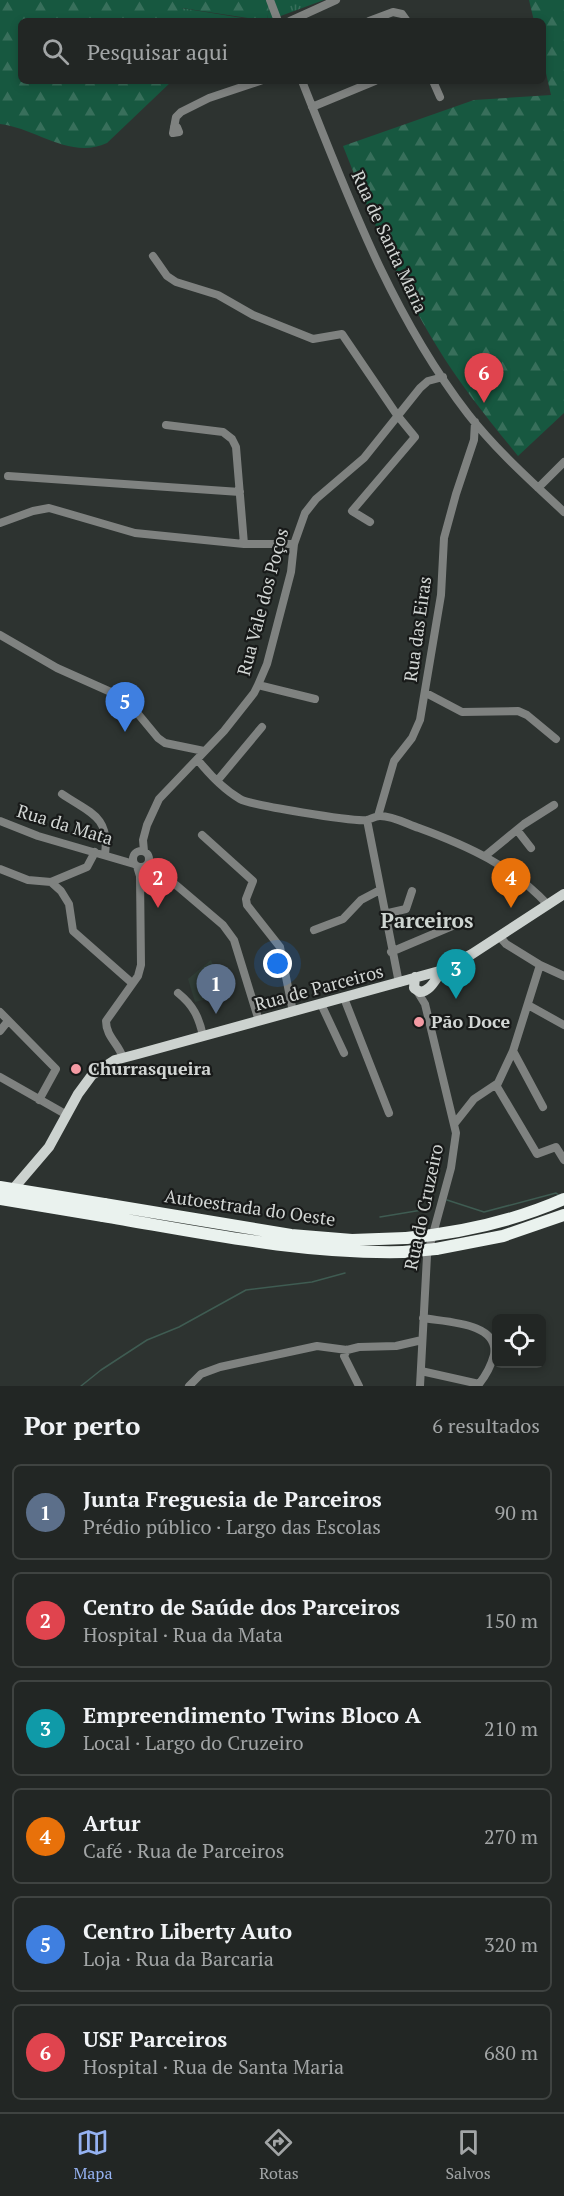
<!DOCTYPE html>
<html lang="pt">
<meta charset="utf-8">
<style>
body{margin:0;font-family:"PT Serif",serif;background:#2a2e2c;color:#f1f3f6}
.controls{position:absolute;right:18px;bottom:18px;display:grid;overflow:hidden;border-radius:9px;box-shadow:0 3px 9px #0003}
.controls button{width:54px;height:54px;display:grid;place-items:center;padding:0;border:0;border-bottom:2px solid #3f4341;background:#222624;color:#f1f3f6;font:30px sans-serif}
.you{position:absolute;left:278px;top:964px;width:21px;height:21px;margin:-15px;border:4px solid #fff;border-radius:50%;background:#1a73e8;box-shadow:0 0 0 9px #1a73e833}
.badge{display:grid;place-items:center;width:39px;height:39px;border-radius:50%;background:#95b2f1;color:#fff;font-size:20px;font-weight:700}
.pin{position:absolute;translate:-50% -50px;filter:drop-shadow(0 2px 3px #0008)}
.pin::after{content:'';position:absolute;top:32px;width:21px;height:18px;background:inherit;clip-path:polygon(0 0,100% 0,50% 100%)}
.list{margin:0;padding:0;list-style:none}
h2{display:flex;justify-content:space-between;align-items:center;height:78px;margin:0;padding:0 24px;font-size:26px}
h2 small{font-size:20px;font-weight:400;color:#a2a5a6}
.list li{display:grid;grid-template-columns:39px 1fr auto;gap:18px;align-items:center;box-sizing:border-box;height:96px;margin:0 12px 12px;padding:0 12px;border:2px solid #3f4341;border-radius:9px}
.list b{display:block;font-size:22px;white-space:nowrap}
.list p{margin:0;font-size:20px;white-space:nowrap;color:#a2a5a6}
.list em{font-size:20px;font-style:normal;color:#a2a5a6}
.icon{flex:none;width:33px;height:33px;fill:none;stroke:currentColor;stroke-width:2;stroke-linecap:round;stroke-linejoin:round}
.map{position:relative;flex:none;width:564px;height:1386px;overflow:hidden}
.search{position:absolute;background:#222624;box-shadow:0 3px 9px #0003;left:18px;right:18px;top:18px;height:66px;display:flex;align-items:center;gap:15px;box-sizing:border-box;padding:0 21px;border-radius:9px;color:#a2a5a6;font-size:22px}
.sheet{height:726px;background:#222624}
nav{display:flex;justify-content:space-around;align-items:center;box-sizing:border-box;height:84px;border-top:2px solid #3f4341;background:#222624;font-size:16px;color:#a2a5a6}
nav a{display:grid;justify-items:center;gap:3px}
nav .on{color:#95b2f1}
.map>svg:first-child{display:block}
</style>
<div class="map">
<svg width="564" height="1386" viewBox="0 0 564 1386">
<defs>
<pattern id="grass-tufts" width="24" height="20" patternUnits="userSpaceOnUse" patternTransform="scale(1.5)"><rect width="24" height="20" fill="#175840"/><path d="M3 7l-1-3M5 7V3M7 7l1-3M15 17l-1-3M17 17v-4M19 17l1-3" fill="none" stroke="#386f5b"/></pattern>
<pattern id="forest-firs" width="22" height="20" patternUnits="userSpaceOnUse" patternTransform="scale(1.5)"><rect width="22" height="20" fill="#175840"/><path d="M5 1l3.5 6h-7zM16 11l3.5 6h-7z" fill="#386f5b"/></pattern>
</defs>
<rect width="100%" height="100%" fill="#2d3330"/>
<path fill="#303d36" d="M211 960 224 995 195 1002 188 979Z"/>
<path fill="url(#grass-tufts)" d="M270 0H324L267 21Z
M181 8 261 21H181Z"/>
<path fill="url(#forest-firs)" d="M0 0H270L267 21 182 8 181 21H21V81H172L107 143C70 160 36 128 0 124Z
M529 0H564V413L518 456C489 420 460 385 436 345 398 283 370 214 343 146L474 100 551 95 543 60V21H534Z"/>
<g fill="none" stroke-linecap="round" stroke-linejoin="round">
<path stroke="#3f5c52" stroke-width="1.5" d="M447 1200 484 1212 556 1193 560 1196
M380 1217 428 1209
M81 1386 101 1370 147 1340 179 1327 246 1290 312 1282 345 1273"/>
<path stroke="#7f8280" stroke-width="8" d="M270 0 278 21
M290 21 336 0
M369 21 393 12 402 14 407 21
M302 81C348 197 391 314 468 414 496 450 531 481 564 512
M433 81 440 97
M312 107 375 81
M174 127H177L179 132 173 133 176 117 181 112 209 98 260 81
M153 256 167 276 176 282 218 295 253 315 313 339 342 334 397 415 415 437 352 511 370 522
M166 425 223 432 232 439 236 447 244 544
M8 476 240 492
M538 488 564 462
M0 523 33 511 49 508 135 533 244 544H294
M0 635 57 668 113 693 134 709 158 738 165 743 204 751
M258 685 315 699
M426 693 462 712 518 711 527 715 556 739
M197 759C209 774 223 789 240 799 250 805 354 822 367 820 371 819 375 816 380 816 393 816 407 824 419 828 468 846 512 866 548 905
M217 781 262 727
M62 794C90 813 110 816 105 854
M378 816 394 761 412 738 420 720 441 595 444 538 456 494 474 440 475 422
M367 820 399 983
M0 821 38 836 134 864
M517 830 531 848
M202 835 253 881 246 899 247 905 280 947 293 1012
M133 859a8 8 0 1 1 16 0a8 8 0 1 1-16 0Z
M144 851 143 840 147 825 159 799 224 731 254 693 258 685 267 664 291 572 294 544 305 513 316 499 364 458 420 388 428 381 443 377
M485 856 524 824 554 805
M0 869 28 880 51 882 61 891 69 904 73 931 132 983
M51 882 87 867 95 852
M176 885 223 925 234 940 259 1021
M384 914 406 909 412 891
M314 930 343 919 361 900 380 890
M391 952 457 924
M540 965 564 976
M417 991 425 1004 456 1133 451 1168 427 1256 420 1386
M178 993C193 1005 199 1017 203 1036
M344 998 389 1113
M321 1004 344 1053
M528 1005 564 1025
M0 1012 56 1069 39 1100
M0 1031 8 1021
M513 1051 543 1107
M123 1058C119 1044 106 1037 106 1021L138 976 141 965 140 876 137 866
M0 1077 67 1115
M496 1085 537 1154 556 1147 564 1160
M455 1123 474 1099 498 1083 513 1051 540 965 506 944 499 936
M347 1350 344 1356 359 1386
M421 1371 479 1384C487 1374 491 1366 494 1355 500 1322 444 1322 423 1318
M189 1386 201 1374 220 1367 317 1346 347 1350 359 1347 396 1346 422 1340"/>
<path stroke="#ccd2cf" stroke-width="10" d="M415 977 414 988 420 992C431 991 435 979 442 971
M8 1195 49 1147 78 1094 92 1075 115 1060 138 1054 443 970 472 954 564 894"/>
<path stroke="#eaf2ee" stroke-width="12" d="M104 1204 291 1235 352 1240 406 1238
M103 1216C204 1233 301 1254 403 1252
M436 1249 503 1236 564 1215"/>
<path stroke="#eaf2ee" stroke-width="12" d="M0 1187 104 1204
M0 1199 103 1216
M406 1238C460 1233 514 1221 564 1199
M403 1252 436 1249"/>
</g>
<g fill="#f49aa3" stroke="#181a19" stroke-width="2">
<circle cx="419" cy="1022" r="6"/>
<circle cx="76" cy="1069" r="6"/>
</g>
<g text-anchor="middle" stroke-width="4.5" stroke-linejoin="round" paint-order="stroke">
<g font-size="18" fill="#d2d6d4" stroke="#181a19">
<text transform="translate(389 242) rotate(65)" y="6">Rua de Santa Maria</text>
<text transform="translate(263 602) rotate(-75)" y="6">Rua Vale dos Poços</text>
<text transform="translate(418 629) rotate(-82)" y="6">Rua das Eiras</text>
<text transform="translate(65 825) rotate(17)" y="6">Rua da Mata</text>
<text transform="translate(319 988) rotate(-15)" y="6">Rua de Parceiros</text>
<text transform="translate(424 1207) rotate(-78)" y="6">Rua do Cruzeiro</text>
<text transform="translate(250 1208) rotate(8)" y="6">Autoestrada do Oeste</text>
</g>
<g font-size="18" font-weight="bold" fill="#d2d6d4" stroke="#181a19" text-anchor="start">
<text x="431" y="1028">Pão Doce</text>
<text x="88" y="1075">Churrasqueira</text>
</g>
<g font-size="21" font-weight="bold" fill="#ced5d1" stroke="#181a19">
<text x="427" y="928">Parceiros</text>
</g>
</g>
</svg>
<div class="controls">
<button><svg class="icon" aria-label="locate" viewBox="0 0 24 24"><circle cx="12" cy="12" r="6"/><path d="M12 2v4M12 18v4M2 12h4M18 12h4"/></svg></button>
</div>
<div class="you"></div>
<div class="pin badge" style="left:216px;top:1014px;background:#5c6f8a">1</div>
<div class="pin badge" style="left:158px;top:908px;background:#e0444e">2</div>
<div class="pin badge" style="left:456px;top:999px;background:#0f9aa8">3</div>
<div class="pin badge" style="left:511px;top:908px;background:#e8710a">4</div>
<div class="pin badge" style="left:125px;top:732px;background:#3f7fe0">5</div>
<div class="pin badge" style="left:484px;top:403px;background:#e0444e">6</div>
<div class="search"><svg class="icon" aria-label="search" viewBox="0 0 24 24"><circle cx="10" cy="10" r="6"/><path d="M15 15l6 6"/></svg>Pesquisar aqui</div>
</div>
<section class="sheet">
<h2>Por perto<small>6 resultados</small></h2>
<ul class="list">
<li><span class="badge" style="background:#5c6f8a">1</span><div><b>Junta Freguesia de Parceiros</b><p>Prédio público · Largo das Escolas</p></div><em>90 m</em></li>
<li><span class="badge" style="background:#e0444e">2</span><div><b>Centro de Saúde dos Parceiros</b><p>Hospital · Rua da Mata</p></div><em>150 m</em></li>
<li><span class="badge" style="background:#0f9aa8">3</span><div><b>Empreendimento Twins Bloco A</b><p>Local · Largo do Cruzeiro</p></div><em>210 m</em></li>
<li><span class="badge" style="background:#e8710a">4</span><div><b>Artur</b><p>Café · Rua de Parceiros</p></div><em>270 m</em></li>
<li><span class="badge" style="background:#3f7fe0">5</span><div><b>Centro Liberty Auto</b><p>Loja · Rua da Barcaria</p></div><em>320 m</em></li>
<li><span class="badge" style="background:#e0444e">6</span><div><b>USF Parceiros</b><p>Hospital · Rua de Santa Maria</p></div><em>680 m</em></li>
</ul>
</section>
<nav>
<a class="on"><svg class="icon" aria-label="map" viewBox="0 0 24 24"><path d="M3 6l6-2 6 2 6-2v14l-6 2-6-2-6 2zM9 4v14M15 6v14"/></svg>Mapa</a>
<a><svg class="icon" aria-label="directions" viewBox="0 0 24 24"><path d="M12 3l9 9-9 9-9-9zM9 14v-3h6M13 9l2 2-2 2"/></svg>Rotas</a>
<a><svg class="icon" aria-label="saved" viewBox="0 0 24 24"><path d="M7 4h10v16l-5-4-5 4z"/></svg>Salvos</a>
</nav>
